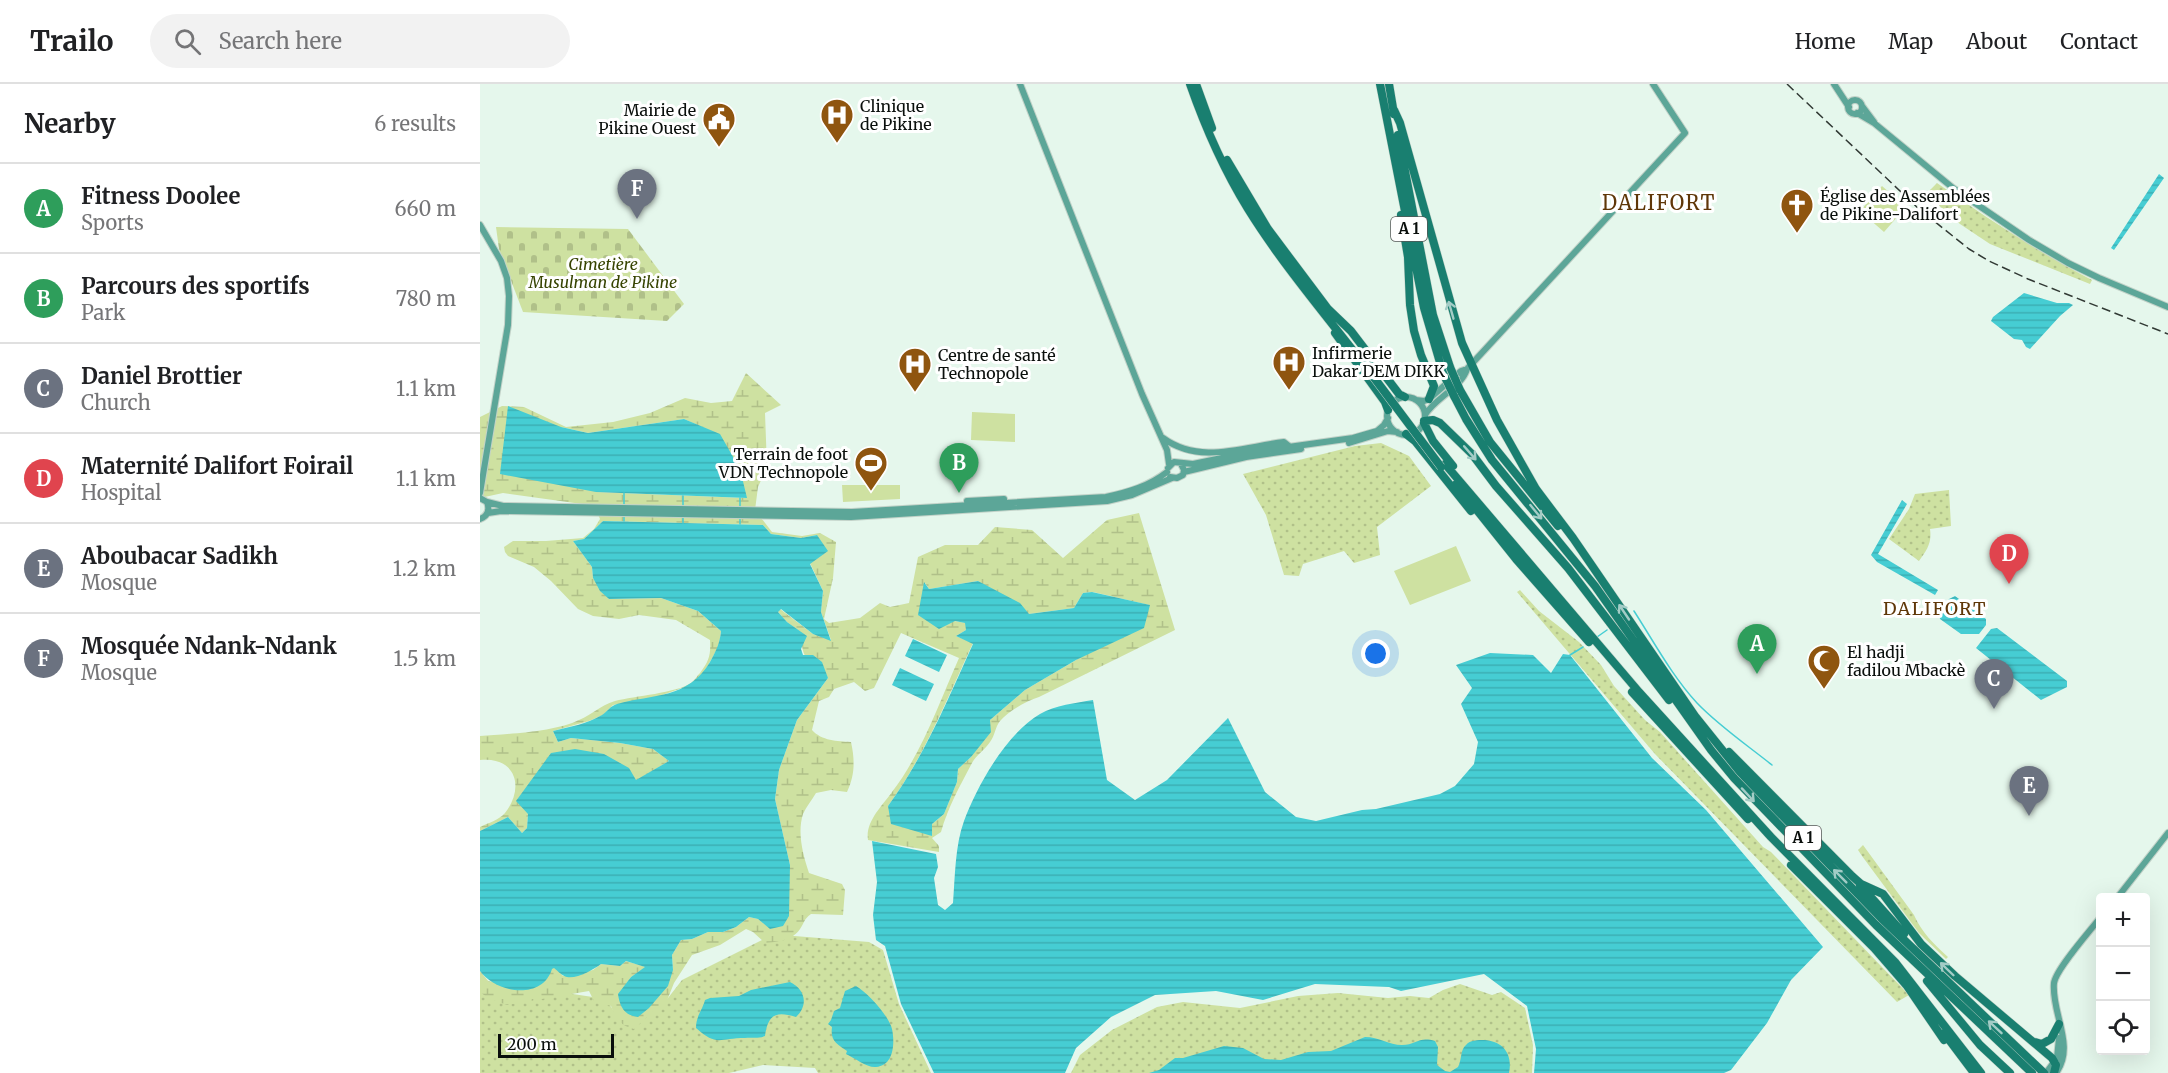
<!DOCTYPE html>
<meta charset="utf-8">
<style>
body{margin:0;font-family:Merriweather,serif;background:#f2f2f2;color:#202124}
.controls{position:absolute;right:18px;bottom:18px;display:grid;overflow:hidden;border-radius:6px;box-shadow:0 6px 24px #0002}
.controls button{width:54px;height:54px;display:grid;place-items:center;padding:0;border:0;border-bottom:2px solid #e0e0e0;background:#fff;color:#202124;font:30px sans-serif}
.scale{position:absolute;left:18px;bottom:15px;width:116px;box-sizing:border-box;padding-left:6px;border:3px solid #0a0f0c;border-top:0;font-size:16px;line-height:21px;white-space:nowrap;color:#0a0f0c;-webkit-text-stroke:4px #fff;paint-order:stroke}
.you{position:absolute;left:896px;top:570px;width:21px;height:21px;margin:-15px;border:4px solid #fff;border-radius:50%;background:#1a73e8;box-shadow:0 0 0 9px #1a73e833}
.badge{display:grid;place-items:center;width:39px;height:39px;border-radius:50%;background:#2563eb;color:#fff;font-size:20px;font-weight:700}
.pin{position:absolute;translate:-50% -50px;filter:drop-shadow(0 2px 3px #0008)}
.pin::after{content:'';position:absolute;top:32px;width:21px;height:18px;background:inherit;clip-path:polygon(0 0,100% 0,50% 100%)}
.list{margin:0;padding:0;list-style:none}
h2{display:flex;justify-content:space-between;align-items:center;height:78px;margin:0;padding:0 24px;font-size:26px}
h2 small{font-size:20px;font-weight:400;color:#757577}
.list li{display:grid;grid-template-columns:39px 1fr auto;gap:18px;align-items:center;box-sizing:border-box;height:90px;padding:0 24px;border-top:2px solid #e0e0e0}
.list b{display:block;font-size:22px;white-space:nowrap}
.list p{margin:0;font-size:20px;white-space:nowrap;color:#757577}
.list em{font-size:20px;font-style:normal;color:#757577}
.icon{flex:none;width:33px;height:33px;fill:none;stroke:currentColor;stroke-width:2;stroke-linecap:round;stroke-linejoin:round}
.map{position:relative;flex:none;width:1688px;height:989px;overflow:hidden}
header{display:flex;align-items:center;gap:36px;box-sizing:border-box;height:84px;padding:0 30px;background:#fff;border-bottom:2px solid #e0e0e0}
header strong{font-size:28px}
nav{display:flex;gap:33px;margin-inline-start:auto;font-size:21px}
.search{width:420px;height:54px;background:#f2f2f2;display:flex;align-items:center;gap:15px;box-sizing:border-box;padding:0 21px;border-radius:33px;color:#757577;font-size:22px}
main{display:flex}
aside{flex:1;background:#fff}
.map>svg:first-child{display:block}
</style>
<header>
<strong>Trailo</strong>
<div class="search"><svg class="icon" aria-label="search" viewBox="0 0 24 24"><circle cx="10" cy="10" r="6"/><path d="M15 15l6 6"/></svg>Search here</div>
<nav><a>Home</a><a>Map</a><a>About</a><a>Contact</a></nav>
</header>
<main>
<aside>
<h2>Nearby<small>6 results</small></h2>
<ul class="list">
<li><span class="badge" style="background:#2e9e5b">A</span><div><b>Fitness Doolee</b><p>Sports</p></div><em>660 m</em></li>
<li><span class="badge" style="background:#2e9e5b">B</span><div><b>Parcours des sportifs</b><p>Park</p></div><em>780 m</em></li>
<li><span class="badge" style="background:#6b7280">C</span><div><b>Daniel Brottier</b><p>Church</p></div><em>1.1 km</em></li>
<li><span class="badge" style="background:#e0444e">D</span><div><b>Maternité Dalifort Foirail</b><p>Hospital</p></div><em>1.1 km</em></li>
<li><span class="badge" style="background:#6b7280">E</span><div><b>Aboubacar Sadikh</b><p>Mosque</p></div><em>1.2 km</em></li>
<li><span class="badge" style="background:#6b7280">F</span><div><b>Mosquée Ndank-Ndank</b><p>Mosque</p></div><em>1.5 km</em></li>
</ul>
</aside>
<div class="map">
<svg width="1688" height="989" viewBox="0 0 1688 989">
<defs>
<pattern id="green-dots" width="8" height="8" patternUnits="userSpaceOnUse" patternTransform="scale(1.5)"><rect width="8" height="8" fill="#cee1a1"/><path d="M2 2h.1M6 6h.1" fill="none" stroke="#b0c089" stroke-width="1.8" stroke-linecap="round"/></pattern>
<pattern id="wetland-marsh" width="20" height="14" patternUnits="userSpaceOnUse" patternTransform="scale(1.5)"><rect width="20" height="14" fill="#cee1a1"/><path d="M1 5h8M5 5V1M11 12h8M15 12V8" fill="none" stroke="#b0c089"/></pattern>
<pattern id="cemetery-stones" width="16" height="16" patternUnits="userSpaceOnUse" patternTransform="scale(1.5)"><rect width="16" height="16" fill="#cee1a1"/><path d="M2 7V4a2 2 0 0 1 4 0v3zM10 15v-3a2 2 0 0 1 4 0v3z" fill="#b0c089"/></pattern>
<pattern id="water-rules" width="6" height="5" patternUnits="userSpaceOnUse" patternTransform="scale(1.5)"><rect width="6" height="5" fill="#46cdd3"/><path d="M0 2.5h6" fill="none" stroke="#3cafb4"/></pattern>
</defs>
<rect width="100%" height="100%" fill="#e5f7ec"/>
<path fill="url(#green-dots)" d="M1457 99C1507 134 1558 168 1612 196L1610 200 1510 160 1480 140 1446 110Z
M901 359 929 372 951 402 897 443 900 471 874 479 864 467 823 480 819 492 804 491 786 431 763 390 875 362Z
M1469 406 1471 442 1450 445C1452 459 1447 466 1439 477L1409 455 1429 425 1435 410Z
M1040 506 1059 527 1099 558 1121 581 1134 602 1165 636 1180 648 1283 763 1291 768 1429 911 1417 918 1175 670 1037 508Z
M1383 761 1434 831C1442 849 1454 860 1468 873L1466 875 1439 849 1382 772 1378 766Z
M302 851 389 858 403 866 419 920 451 989H338L335 984 283 981 249 989H0V896L126 915 135 929 188 914 202 896 288 853Z
M980 900 1012 911 1021 908 1045 924 1053 961 1052 989H591L600 971 632 946 677 923 703 918 760 924 818 912 858 909 908 914 930 912 949 914 963 906Z"/>
<path fill="url(#wetland-marsh)" fill-rule="evenodd" d="M266 289 301 321 285 329 287 383 278 403 275 426 292 448 322 452 340 449 356 458 353 494 344 535 349 539 380 534 400 519 410 523 429 519 438 473 465 461H498L515 443 552 446 583 474 627 436 659 429 695 546 559 613C546 617 529 627 520 637 515 643 515 652 510 658 505 666 496 671 492 679 480 702 468 723 461 748L452 754 459 762V768L388 756C385 738 402 722 412 708 442 669 459 619 479 574L421 549 394 604 385 607 374 598 354 605 349 613 339 617 332 646C342 657 357 657 371 658 375 676 375 691 367 708L351 706 336 709C332 716 326 723 323 730 317 749 323 771 329 789L362 800 365 806 363 831 331 830C323 836 325 838 320 845 313 856 297 858 285 859L273 848 266 845 240 861 212 871 194 899 188 914 154 945C141 942 136 935 131 922L114 917 109 907 27 921 8 914 0 908V887L9 898 75 883 83 892 113 886 121 880 140 882 146 877 166 883 151 893 146 900 193 886 192 871 201 856 212 855 228 848H243L256 843 269 833 278 835 290 844 310 781 295 715 299 686 317 636 348 594C329 576 320 576 322 549L307 538 298 528 300 525 333 550 351 556 341 528 343 507 330 479 337 451 321 454 291 450 283 441 123 437 104 455 93 457 112 483 113 494 129 515 181 514 218 527 241 547 239 562 223 590 213 600 174 614 133 621 123 631 109 637 73 647 78 658 91 654 140 659 173 665 189 677 156 697 48 730 47 744 42 749 28 733 0 747V743C8 739 19 736 25 729 45 704 36 672 0 676V652C27 650 75 648 99 636 113 630 119 622 135 617 155 612 196 609 211 599 214 597 217 592 220 589 229 577 231 571 230 556L196 536 159 531 139 535 113 532 98 525 71 497 54 483 28 472 25 468 24 463 33 457H66L103 454 114 445 120 435 117 428 109 421 23 409 0 414V333L22 322 44 323 86 343 133 338 170 329 205 314 231 319 252 317ZM204 335 240 351 266 414 116 408 81 343 108 349ZM498 497 549 530 594 524 603 509 613 508 669 521 596 576 545 606 510 636 491 673 478 685 477 698 464 730 452 740V752L408 722C444 673 467 615 493 559L476 552 486 546V539L439 531 445 499 449 505Z"/>
<path fill="url(#cemetery-stones)" d="M16 143 148 145 204 220 187 237 43 228 19 165Z"/>
<path fill="#cee1a1" d="M1402 102 1426 123 1404 148 1380 127Z
M492 328 535 330V358L491 356Z
M362 401H420V415L363 418Z
M976 462 991 497 930 521 914 487Z"/>
<path fill="url(#water-rules)" d="M1679 90 1684 94 1634 166 1631 164Z
M1544 209 1577 219H1589L1593 221 1580 232 1550 265 1546 263 1542 256 1534 255 1511 237 1513 233Z
M28 322 81 343 108 349 204 335 240 350 260 385 267 414 116 408 20 390Z
M1422 416 1427 420 1398 470 1458 506 1455 511 1397 478 1391 471Z
M123 437 283 441 291 450 321 454 337 451 348 467 330 480 343 507 341 528 351 557 333 550 301 525 298 528 307 538 327 552 321 565 323 571H333L342 578 348 594 317 636 299 686 295 715 310 781 309 832 303 842 290 845 278 835 269 833 256 843 243 848H228L212 855 201 856 192 871 193 886 188 902 169 924 158 933C144 931 140 923 138 910L151 893 165 883 146 877 140 882 121 880C113 886 97 895 87 893 82 892 78 887 74 884L72 885C62 917 16 909 0 887V747L28 733 42 749 47 744 48 730 36 717 71 669 95 665 124 670 149 684 156 696 189 677 173 665 140 659 91 654 78 658 73 647C89 643 107 640 122 631 127 628 130 622 137 620 173 610 208 615 230 578 236 567 240 559 241 547L218 527 181 514 129 515 120 507 113 494 112 483 93 457 104 455Z
M498 497 540 519 549 530 594 524 603 509 612 508 670 521 664 544 596 576 545 606 510 636 511 648 491 673 478 685 477 698 464 730 452 740V752L411 740 408 722C444 673 468 615 493 560L476 552 486 546 485 539 475 537 459 545 438 531 444 498 449 505Z
M1475 512 1506 535V541L1499 550H1481L1460 535 1459 530 1469 515Z
M1517 544 1587 597V603L1561 616 1496 564 1511 545Z
M433 555 467 571 459 588 425 572Z
M1010 569 1053 571 1071 589 1083 570 1090 571 1172 674 1226 726 1343 863 1311 896 1287 939 1251 986 1244 989H1054L1056 965 1047 922 1004 890 921 907 909 903 835 900 783 916 736 907 675 911 631 933 596 964 585 989H454L421 920 405 862 396 856 393 831 397 798 392 757 456 770 458 783 454 794 458 821 465 826 473 819C475 794 475 761 484 737 497 702 526 650 560 630 575 621 596 619 613 616L627 696 655 716 687 696 748 634 785 708 816 733 836 737 882 726 896 725 960 710 975 702 994 680 998 658 981 620 992 604 976 581Z
M420 584 454 600 446 617 412 601Z
M310 898C325 905 329 921 316 933 296 927 288 930 285 952 278 955 272 953 265 954 239 954 237 963 216 944 216 932 222 927 225 916L230 914 259 912 271 906Z
M376 902C387 908 409 932 412 945 415 959 414 982 396 983 387 984 375 974 366 970L367 967C357 960 350 957 352 943L348 940 351 936 354 927 360 924 365 907Z
M885 953C899 953 909 961 922 961 936 961 939 952 955 957L958 963 957 981 965 987 970 988 978 983C982 976 980 966 986 961 990 956 998 956 1004 956 1023 957 1033 970 1029 989H669L679 986 695 974H703L744 962 763 964 784 975 801 976 828 968 851 967Z"/>
<g fill="none" stroke-linecap="round" stroke-linejoin="round">
<path stroke="#46cdd3" stroke-width="1.5" d="M144 409V421
M260 414V422
M203 422V412
M144 433V437
M260 435V440
M203 439V434
M1154 527C1174 558 1192 592 1217 619 1239 642 1267 661 1292 681
M1117 553 1127 546
M1090 571 1103 563"/>
<g stroke="#c2d2c8" stroke-width="8">
<path id="secondary" d="M540 0 662 310 687 366 689 380
M1354 0 1369 23
M1368 23a7 7 0 1 1 14 0a7 7 0 1 1-14 0Z
M1382 22 1394 38
M1377 29 1394 39 1473 104 1549 156 1588 179 1619 194 1688 223
M0 141 21 177 27 194 29 212 28 241 0 409
M907 332a19 19 0 1 1 38 0a19 19 0 1 1-38 0Z
M936 316 944 317 949 315 981 287 987 285
M945 331C955 314 982 303 987 285L1205 49 1173 0
M683 354C720 381 763 363 804 358L809 362
M869 359 908 347 917 348
M688 384 694 378 713 380 766 369 873 354 897 347 904 341 908 334
M704 388 766 373 821 365
M690 393 697 394 703 391 704 386 701 380
M0 414 7 418C10 426 8 432 0 435
M487 417 524 415
M7 418 23 422 372 428 626 413C649 408 669 402 687 388
M8 429 21 427 371 433 627 417 652 411 692 394
M1637 814 1688 749
M1566 989 1577 974 1579 954
M1576 989C1596 962 1571 929 1574 899 1576 885 1610 847 1620 834"/>
</g>
<g stroke="#c2d2c8" stroke-width="9">
<path id="highway" d="M710 0C725 43 744 86 768 125 802 180 849 235 889 287
M716 0 732 44
M900 0 944 224 963 289
M909 0 914 30
M914 26 920 39 982 259 1017 336 1056 405 1093 454 1215 632 1260 688 1401 834 1564 989
M918 51 953 231 970 283
M747 76 788 145 848 225
M921 131 928 173 930 221 934 247 941 271 954 302 949 315
M846 223 871 247 919 310 925 313
M855 249 905 318 908 326
M980 306 1010 358 1078 442
M974 312 986 335 1012 376 1115 502 1231 666 1254 694 1396 841 1552 989
M944 337 953 336 960 339 992 370 1016 402 1088 484 1189 616
M944 339 953 357 973 382
M926 350 935 357 991 427
M965 380 1159 608 1291 753 1415 878 1501 989
M976 400 1036 475 1109 558
M1152 608 1268 735
M1249 668 1372 792 1381 800 1403 810 1441 860 1475 892 1572 974 1576 981 1574 989
M1311 781 1394 864 1427 902
M1380 801 1424 850
M1447 897 1500 961 1530 989
M1425 899 1464 956
M1464 949 1494 989
M1555 958 1562 960 1571 955 1579 940"/>
</g>
<use href="#secondary" stroke="#5ca698" stroke-width="6"/>
<use href="#highway" stroke="#197f70" stroke-width="8"/>
<path stroke="#313934" stroke-width="1.5" stroke-dasharray="9 4.5" stroke-linecap="butt" d="M1307 0 1439 125 1489 165 1509 177 1548 195 1688 250"/>
<g stroke="#c2d2c8" stroke-width="9" stroke-linecap="butt">
<path id="highway-bridge" d="M970 283 980 306
M889 287 961 383
M963 289 974 312"/>
</g>
<use href="#highway-bridge" stroke="#197f70" stroke-width="8"/>
</g>
<defs><path id="oneway-shaft" d="M-6 0H5M1.5-3L5.5 0L1.5 3" fill="none" stroke-width="1.6" stroke-linecap="round" stroke-linejoin="round" transform="scale(1.5)"/></defs>
<g stroke="#a3ccc6">
<use href="#oneway-shaft" transform="translate(971 226) rotate(-106)"/>
<use href="#oneway-shaft" transform="translate(990 369) rotate(49)"/>
<use href="#oneway-shaft" transform="translate(1056 428) rotate(51)"/>
<use href="#oneway-shaft" transform="translate(1144 528) rotate(-124)"/>
<use href="#oneway-shaft" transform="translate(1268 711) rotate(47)"/>
<use href="#oneway-shaft" transform="translate(1360 792) rotate(-135)"/>
<use href="#oneway-shaft" transform="translate(1467 885) rotate(-136)"/>
<use href="#oneway-shaft" transform="translate(1515 943) rotate(-137)"/>
</g>
<defs>
<g id="hospital-pin" transform="scale(1.725)"><path d="M0 17L-7.5 6A9.5 9.5 0 1 1 7.5 6Z" fill="#8f550f" stroke="#fff"/><path d="M-5-5h3v3.5h4V-5h3V5h-3V1.5h-4V5h-3Z" fill="#fff"/></g>
<g id="civic-pin" transform="scale(1.725)"><path d="M0 17L-7.5 6A9.5 9.5 0 1 1 7.5 6Z" fill="#8f550f" stroke="#fff"/><path d="M-.6-6.5H3V-4.5H.6V-3L4-1V1h2V6H-6V1h2V-1L-.6-3ZM-1.2 2.5V6h2.4V2.5Z" fill="#fff"/></g>
<g id="church-pin" transform="scale(1.725)"><path d="M0 17L-7.5 6A9.5 9.5 0 1 1 7.5 6Z" fill="#8f550f" stroke="#fff"/><path d="M-1.2-6h2.4v3.5h3.3v2.4h-3.3V6h-2.4V-.1h-3.3v-2.4h3.3Z" fill="#fff"/></g>
<g id="stadium-pin" transform="scale(1.725)"><path d="M0 17L-7.5 6A9.5 9.5 0 1 1 7.5 6Z" fill="#8f550f" stroke="#fff"/><path d="M0-5a6.5 5 0 1 0 0 10a6.5 5 0 1 0 0-10ZM-3.5-1.8h7v3.6h-7Z" fill="#fff"/></g>
<g id="mosque-pin" transform="scale(1.725)"><path d="M0 17L-7.5 6A9.5 9.5 0 1 1 7.5 6Z" fill="#8f550f" stroke="#fff"/><path d="M3.5-4.9A6 6 0 1 0 3.5 4.9A5 5 0 1 1 3.5-4.9Z" fill="#fff"/></g>
</defs>
<g fill-rule="evenodd">
<use href="#hospital-pin" x="357" y="31"/>
<use href="#civic-pin" x="239" y="35"/>
<use href="#church-pin" x="1317" y="121"/>
<use href="#hospital-pin" x="809" y="278"/>
<use href="#hospital-pin" x="435" y="280"/>
<use href="#stadium-pin" x="391" y="379"/>
<use href="#mosque-pin" x="1344" y="577"/>
</g>
<g text-anchor="middle" stroke-width="6" stroke-linejoin="round" paint-order="stroke">
<g fill="#fff" stroke="#545755" stroke-width="1.5">
<rect x="911" y="133" width="36" height="24" rx="4.5"/>
<rect x="1305" y="742" width="36" height="24" rx="4.5"/>
</g>
<g font-size="15" font-weight="bold" fill="#0a0f0c">
<text x="929" y="150">A 1</text>
<text x="1323" y="759">A 1</text>
</g>
<g font-size="16" fill="#0a0f0c" stroke="#fff" text-anchor="start">
<text x="380" y="28">Clinique<tspan x="380" dy="18">de Pikine</tspan></text>
<text x="216" y="32" text-anchor="end">Mairie de<tspan x="216" dy="18">Pikine Ouest</tspan></text>
<text x="1340" y="118">Église des Assemblées<tspan x="1340" dy="18">de Pikine-Dalifort</tspan></text>
<text x="832" y="275">Infirmerie<tspan x="832" dy="18">Dakar DEM DIKK</tspan></text>
<text x="458" y="277">Centre de santé<tspan x="458" dy="18">Technopole</tspan></text>
<text x="368" y="376" text-anchor="end">Terrain de foot<tspan x="368" dy="18">VDN Technopole</tspan></text>
<text x="1367" y="574">El hadji<tspan x="1367" dy="18">fadilou Mbackè</tspan></text>
</g>
<g font-size="16" font-style="italic" fill="#364301" stroke="#fff">
<text x="123" y="186">Cimetière<tspan x="123" dy="18">Musulman de Pikine</tspan></text>
</g>
<g font-size="18" letter-spacing="1.5" fill="#5f3708" stroke="#fff">
<text x="1455" y="531">DALIFORT</text>
</g>
<g font-size="20" letter-spacing="1.5" fill="#5f3708" stroke="#fff">
<text x="1179" y="126">DALIFORT</text>
</g>
</g>
</svg>
<div class="controls">
<button>+</button>
<button>−</button>
<button><svg class="icon" aria-label="locate" viewBox="0 0 24 24"><circle cx="12" cy="12" r="6"/><path d="M12 2v4M12 18v4M2 12h4M18 12h4"/></svg></button>
</div>
<div class="scale">200 m</div>
<div class="you"></div>
<div class="pin badge" style="left:1277px;top:590px;background:#2e9e5b">A</div>
<div class="pin badge" style="left:479px;top:409px;background:#2e9e5b">B</div>
<div class="pin badge" style="left:1514px;top:625px;background:#6b7280">C</div>
<div class="pin badge" style="left:1529px;top:500px;background:#e0444e">D</div>
<div class="pin badge" style="left:1549px;top:732px;background:#6b7280">E</div>
<div class="pin badge" style="left:157px;top:135px;background:#6b7280">F</div>
</div>
</main>
